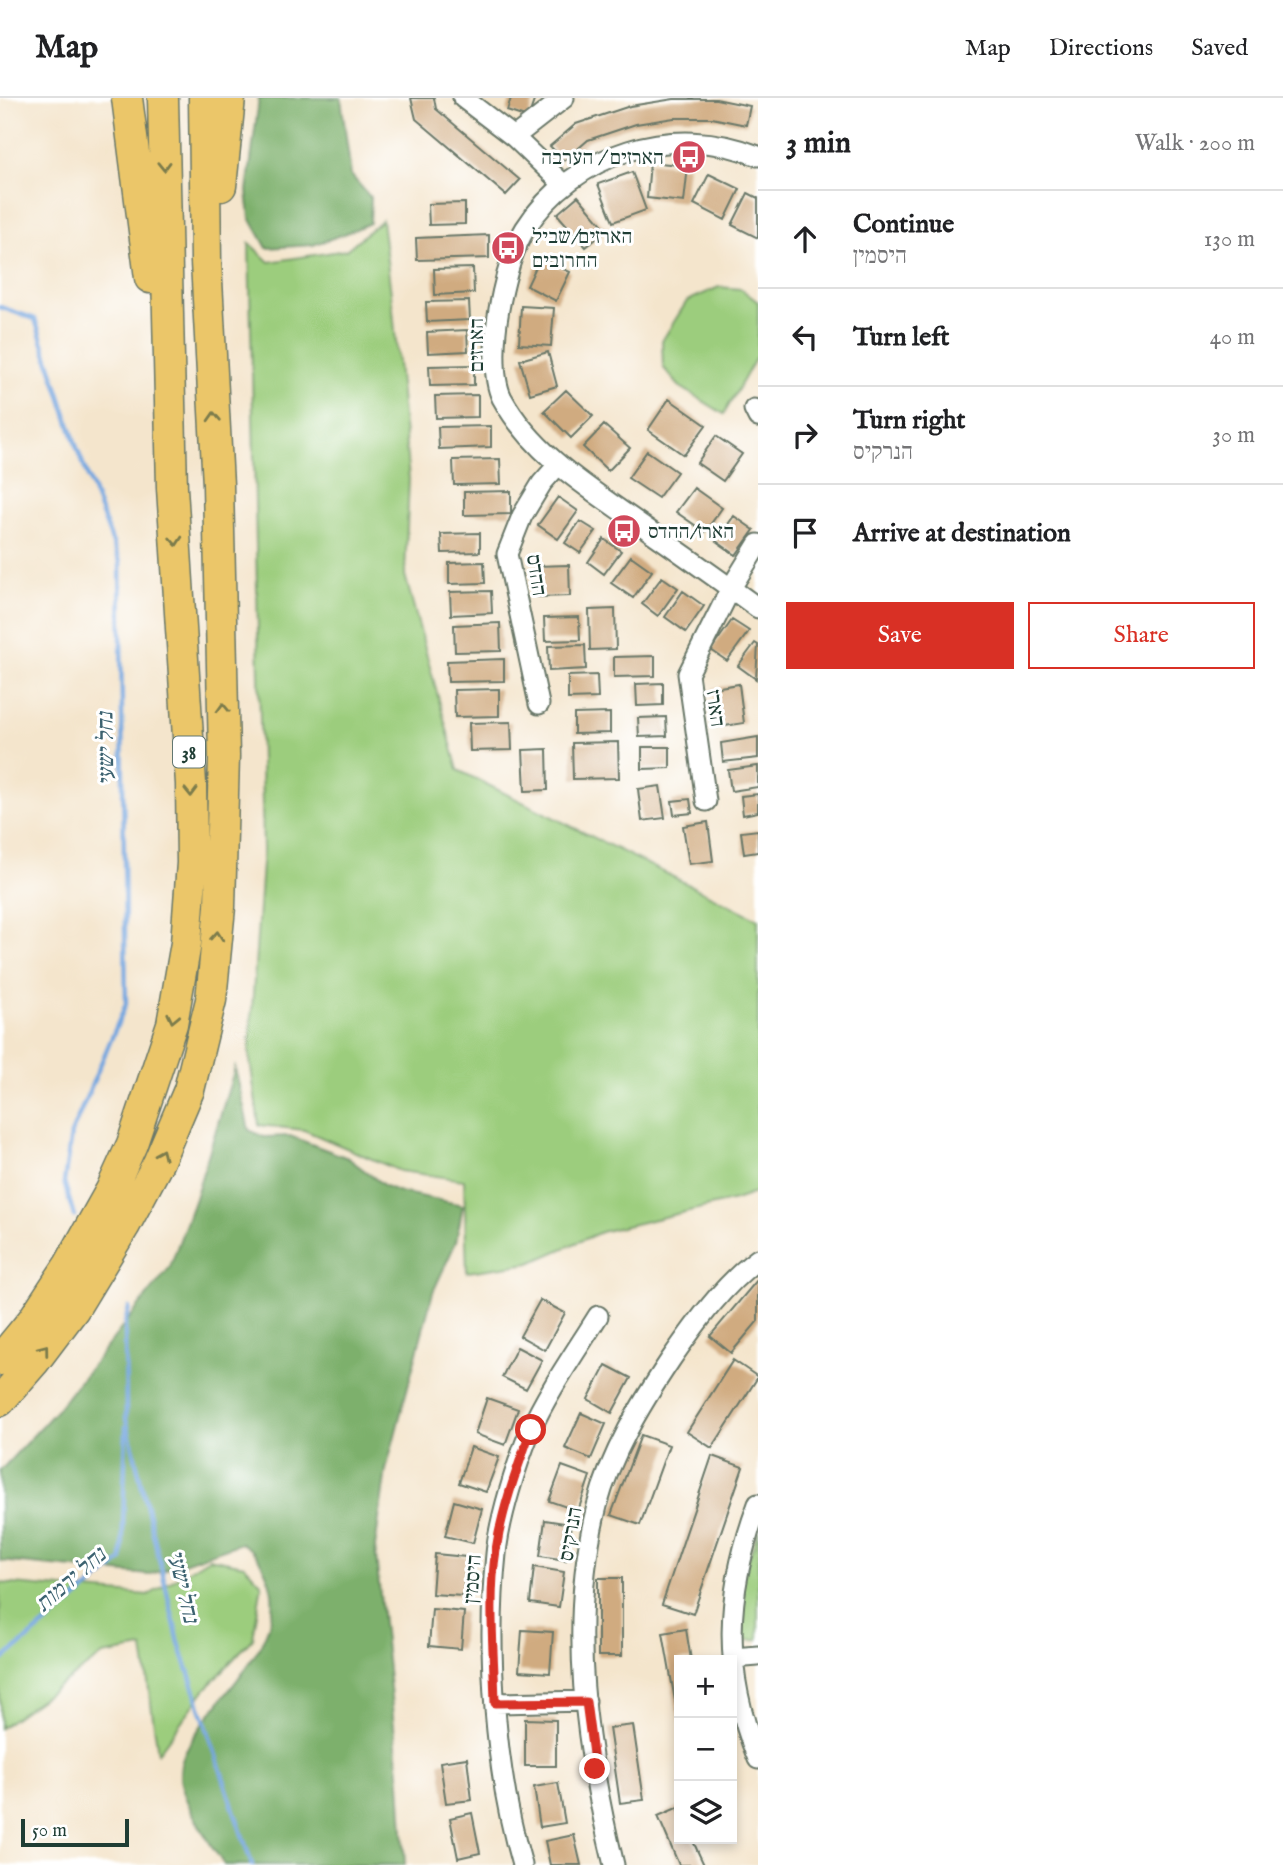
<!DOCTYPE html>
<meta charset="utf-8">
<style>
body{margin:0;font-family:"IM FELL English","Frank Ruhl Libre",serif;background:#f2f2f2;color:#202124}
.controls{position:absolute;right:21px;bottom:21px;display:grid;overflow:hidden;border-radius:0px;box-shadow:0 4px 10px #0003}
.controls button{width:63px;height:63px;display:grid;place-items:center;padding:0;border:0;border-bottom:2px solid #e0e0e0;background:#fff;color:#202124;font:35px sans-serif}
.scale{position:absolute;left:21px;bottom:18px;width:108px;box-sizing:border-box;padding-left:7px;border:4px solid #1f3d34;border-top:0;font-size:19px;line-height:24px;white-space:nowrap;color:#1f3d34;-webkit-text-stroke:5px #fff;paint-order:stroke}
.stop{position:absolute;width:21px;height:21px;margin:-16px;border:5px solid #d93025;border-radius:50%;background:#fff}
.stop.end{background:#d93025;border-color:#fff;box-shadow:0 2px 7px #0008}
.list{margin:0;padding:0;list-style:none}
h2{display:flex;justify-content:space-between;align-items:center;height:91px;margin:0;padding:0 28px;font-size:30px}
h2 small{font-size:23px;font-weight:400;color:#757577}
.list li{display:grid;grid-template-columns:46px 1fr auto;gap:21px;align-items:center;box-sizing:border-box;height:98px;padding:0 28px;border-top:2px solid #e0e0e0}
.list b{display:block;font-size:26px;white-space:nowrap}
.list p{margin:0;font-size:23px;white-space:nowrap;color:#757577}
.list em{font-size:23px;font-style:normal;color:#757577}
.actions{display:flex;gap:14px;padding:21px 28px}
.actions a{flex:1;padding:16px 0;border:2px solid #d93025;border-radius:0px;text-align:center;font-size:24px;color:#d93025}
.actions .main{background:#d93025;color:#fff}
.icon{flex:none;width:38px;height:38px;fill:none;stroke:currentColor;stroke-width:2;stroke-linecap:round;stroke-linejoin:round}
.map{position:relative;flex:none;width:758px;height:1767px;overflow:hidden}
header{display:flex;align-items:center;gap:42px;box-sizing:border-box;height:98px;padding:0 35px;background:#fff;border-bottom:2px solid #e0e0e0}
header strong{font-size:33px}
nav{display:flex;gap:38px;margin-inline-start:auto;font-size:24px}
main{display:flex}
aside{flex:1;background:#fff}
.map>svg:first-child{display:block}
</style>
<header>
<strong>Map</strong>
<nav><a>Map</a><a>Directions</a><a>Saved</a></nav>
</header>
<main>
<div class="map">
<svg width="758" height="1767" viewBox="0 0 758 1767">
<rect width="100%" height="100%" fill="#fff"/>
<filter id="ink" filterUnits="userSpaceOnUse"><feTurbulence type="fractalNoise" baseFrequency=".0143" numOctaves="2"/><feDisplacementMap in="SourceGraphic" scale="14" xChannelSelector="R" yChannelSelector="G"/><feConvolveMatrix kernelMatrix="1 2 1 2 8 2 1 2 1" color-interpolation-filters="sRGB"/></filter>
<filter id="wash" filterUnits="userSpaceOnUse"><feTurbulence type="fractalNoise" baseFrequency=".00686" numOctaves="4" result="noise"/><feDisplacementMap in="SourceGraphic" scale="28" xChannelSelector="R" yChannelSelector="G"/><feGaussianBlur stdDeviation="1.57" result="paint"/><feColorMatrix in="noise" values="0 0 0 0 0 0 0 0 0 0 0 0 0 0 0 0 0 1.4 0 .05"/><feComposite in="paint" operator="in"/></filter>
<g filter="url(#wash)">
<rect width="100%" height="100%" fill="#f4e5cc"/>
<path fill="#9ccd7d" stroke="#5e8558" stroke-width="2" d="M382 122 393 212 409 381 405 477 458 672 758 821V1094L735 1102 601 1134 530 1165 467 1174 464 1082 400 1073 304 1032 259 1027 249 955 263 751 249 145 269 164 346 152Z
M719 189 741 191 758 204V256L724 316 679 288 663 269 662 243 687 203Z
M758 1433V1542L736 1543 741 1483Z
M209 1460 244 1467 262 1486 253 1540 205 1592 158 1655 143 1550 103 1557 0 1630V1485L149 1497Z"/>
<path fill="#7db06c" stroke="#4e7650" stroke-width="2" d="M259 0H341L351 77 371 100 370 125 344 136 313 147 267 150 250 120 247 93Z
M235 970 249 1032 264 1039 290 1038 348 1060 385 1088 400 1094 463 1107 456 1144 433 1194 399 1322 386 1372 375 1449 400 1684 405 1767H224C211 1747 180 1701 180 1677 180 1659 188 1648 197 1634 227 1588 292 1536 267 1477 259 1459 257 1455 241 1445L149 1477 0 1463V1373L55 1314 170 1169 195 1100Z"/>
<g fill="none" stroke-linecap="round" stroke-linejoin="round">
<path stroke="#73a6df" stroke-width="4.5" d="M0 209 35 221 77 350 120 464 126 906 71 1036 64 1084 74 1118
M129 1210 125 1225 126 1321 179 1545 252 1767
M0 1564 122 1462 126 1328"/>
</g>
<g id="blocks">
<path fill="#d0ab80" d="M411 0H434L436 11 520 82 506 97 416 21Z
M511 0H535L528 20 507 13Z
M674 1H716L750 8 746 27 712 20H674L636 26 588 42 564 63 550 48 576 26 630 8Z
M650 64 688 68 684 104 647 100Z
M632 74 646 112 613 124 598 86Z
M709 76 740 91 725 122 694 106Z
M748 95 758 100V140L732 127Z
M578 98 607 132 586 149 557 116Z
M465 105V126L429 127 428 106Z
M489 137V160L417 162 416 140Z
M540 160 570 174 556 203 527 188Z
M473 170 474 195 435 197 434 171Z
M469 203 470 222 427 224 426 204Z
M521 208 554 210 551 248 519 246Z
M467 232 468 253 428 255 427 234Z
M548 254 557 288 530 296 520 262Z
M474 267V287L430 288 429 268Z
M566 292 593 318 571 340 544 313Z
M478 297V319L436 320 435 298Z
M669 301 706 327 684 357 648 332Z
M604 327 630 350 608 373 583 349Z
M491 328V349L439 351 438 329Z
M716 338 742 356 723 383 697 365Z
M647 353 677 374 658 400 628 380Z
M500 361 501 386 454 387 453 362Z
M694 390 722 410 705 434 676 414Z
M511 393V416L464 417V394Z
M558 399 578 413 558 441 538 427Z
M734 418 754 432 736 457 716 443Z
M580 423 596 433 580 455 565 445Z
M480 435V454L442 455 441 436Z
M604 441 621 453 604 476 588 464Z
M631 458 652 473 633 500 611 485Z
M484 464 485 485 449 486V465Z
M569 467 570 498 537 499 536 468Z
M662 479 678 490 658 518 642 506Z
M491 493 492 515 451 517 450 494Z
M683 493 704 508 686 534 665 519Z
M615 511 616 551 590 552 589 512Z
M579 519 580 542 545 543 544 520Z
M732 522 749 533 727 563 711 552Z
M500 525 501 553 455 554 454 527Z
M755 545 758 547 756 581 738 568Z
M585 547 586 571 549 573 548 548Z
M655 558V578L614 579V559Z
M504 561V583L448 584 447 563Z
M597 577 598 600 568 601V578Z
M663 585V607L637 608 636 586Z
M739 586 744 625 718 629 713 590Z
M499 591V618L455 619 454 592Z
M610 615V635L574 636V616Z
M666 619 667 638 639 639 638 620Z
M511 624 512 652 470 653 469 625Z
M758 639V660L723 664 721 645Z
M618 644 619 680 573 681 572 645Z
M642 649H670V670L642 671Z
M547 651 548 692 525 693 523 652Z
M758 668V689L731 693 728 672Z
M660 688 665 720 642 723 638 691Z
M758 696V714L743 717 741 698Z
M690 701 692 715 674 717 672 703Z
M708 724 713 763 689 766 683 728Z
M758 732V754L744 756 741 734Z
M758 1181V1223L731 1255 710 1238Z
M540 1202 565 1215 545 1252 520 1238Z
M517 1249 542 1262 526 1291 502 1279Z
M733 1262 758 1279 712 1350 687 1334Z
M606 1267 631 1280 612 1315 588 1301Z
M487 1300 518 1311 505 1347 475 1336Z
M581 1315 606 1326 591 1361 565 1350Z
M641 1337 669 1347 640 1427 611 1417Z
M471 1349 499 1359 486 1394 459 1385Z
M712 1358 743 1369 693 1516 662 1506Z
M562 1368 590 1378 578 1413 549 1403Z
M454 1403 482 1411 473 1445 445 1438Z
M545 1422 571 1426 566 1462 540 1458Z
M435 1456 466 1459 463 1498 432 1496Z
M534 1469 564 1474 559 1509 530 1505Z
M598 1480H622V1558H598Z
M432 1511 464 1514 461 1551 429 1548Z
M686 1531 691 1562H679V1625L663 1535Z
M522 1532 553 1534 550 1575 519 1573Z
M525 1621 556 1622V1668H525Z
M633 1627 644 1702 620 1705 609 1630Z
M467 1660 472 1702 446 1705 440 1664Z
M558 1685 565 1725 540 1729 534 1689Z
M679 1709V1741H692L704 1767H679L658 1718Z
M472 1715 480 1755 458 1760 450 1720Z
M574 1737 581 1767H550L545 1743Z"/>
</g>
</g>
<g filter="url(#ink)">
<use href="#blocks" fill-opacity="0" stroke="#6a7869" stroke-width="2"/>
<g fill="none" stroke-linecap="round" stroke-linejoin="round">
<g stroke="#6a7869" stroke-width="23">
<path id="minor" d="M463 0 514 39
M758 58C674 24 574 54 525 131 511 154 504 184 499 211 495 234 491 278 502 300 532 355 587 389 637 424 677 452 718 481 758 510
M563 86 514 39 564 0
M754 311 758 319
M539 606 507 456 522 418 542 385 557 368
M706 703 688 576 731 490 758 446
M758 1406C725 1495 722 1573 758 1661
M733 1560 758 1558
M495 1605 586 1603
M522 1767C495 1674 486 1552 496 1456 499 1421 517 1365 530 1333 548 1293 575 1255 598 1218
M614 1767C586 1652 567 1525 597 1408 611 1355 641 1306 671 1261 696 1225 723 1187 758 1161"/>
</g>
<g stroke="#6a7869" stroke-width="33">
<path id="highway" d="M127 0 150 180
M221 88 230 0
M0 1262 32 1223 69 1167 111 1092 132 1046 172 926 186 845 192 765 191 686 172 390 163 0
M0 1303 34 1264 74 1211 125 1127 158 1065 189 992 211 902 220 809 224 658 218 387 206 164 204 0"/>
</g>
<use href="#minor" stroke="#fff" stroke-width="19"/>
<use href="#highway" stroke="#ebc669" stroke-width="30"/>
</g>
<defs><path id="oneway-chevron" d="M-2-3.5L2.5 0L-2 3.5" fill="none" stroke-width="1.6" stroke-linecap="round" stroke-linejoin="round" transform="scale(1.75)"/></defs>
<g stroke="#7b7b4c">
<use href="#oneway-chevron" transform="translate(164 68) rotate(89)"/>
<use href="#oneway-chevron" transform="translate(214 319) rotate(-93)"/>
<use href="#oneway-chevron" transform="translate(176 443) rotate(86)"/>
<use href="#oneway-chevron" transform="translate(223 610) rotate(-92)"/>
<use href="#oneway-chevron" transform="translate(191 694) rotate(89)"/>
<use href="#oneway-chevron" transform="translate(217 838) rotate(-85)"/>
<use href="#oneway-chevron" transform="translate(173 920) rotate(102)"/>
<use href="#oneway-chevron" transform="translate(161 1056) rotate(-66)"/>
<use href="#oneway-chevron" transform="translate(44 1251) rotate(-53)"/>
</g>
</g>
<g fill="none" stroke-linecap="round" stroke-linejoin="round" filter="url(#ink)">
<path stroke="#d93025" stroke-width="9" d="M531 1332C517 1371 502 1411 496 1452 488 1501 494 1556 495 1605L586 1604 595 1671"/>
</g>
<defs>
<g id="bus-disc" transform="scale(1.75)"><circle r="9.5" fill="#d1495b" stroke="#fff"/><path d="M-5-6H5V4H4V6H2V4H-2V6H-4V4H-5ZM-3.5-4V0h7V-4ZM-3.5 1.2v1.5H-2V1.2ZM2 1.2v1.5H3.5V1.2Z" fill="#fff"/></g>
</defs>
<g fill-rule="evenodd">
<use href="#bus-disc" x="689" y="59"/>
<use href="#bus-disc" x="508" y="150"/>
<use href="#bus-disc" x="624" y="433"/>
</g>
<g text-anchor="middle" stroke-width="6" stroke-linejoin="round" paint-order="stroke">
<rect fill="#fff" stroke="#627771" stroke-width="2" x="173" y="638.5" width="32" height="31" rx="5"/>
<g font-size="19" font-weight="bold" fill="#1f3d34">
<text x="189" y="661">38</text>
</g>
<g font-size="21" fill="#1f3d34" stroke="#fff" text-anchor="start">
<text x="664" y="66" text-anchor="end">הארזים / הערבה</text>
<text x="532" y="145">הארזים/שביל<tspan x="532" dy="24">החרובים</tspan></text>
<text x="648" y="440">הארז/ההדס</text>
</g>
<g font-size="21" fill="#1f3d34" stroke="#fff">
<text transform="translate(476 247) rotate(-90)" y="7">הארזים</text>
<text transform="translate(537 477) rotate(81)" y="7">ההדס</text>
<text transform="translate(716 610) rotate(82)" y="7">הארז</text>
<text transform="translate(570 1436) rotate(-80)" y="7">הנרקיס</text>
<text transform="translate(472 1481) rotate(-86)" y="7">היסמין</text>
</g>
<g font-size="23" font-style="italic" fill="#3c6270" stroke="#fff">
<text transform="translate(105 651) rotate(-91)" y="8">נחל ישעי</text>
<text transform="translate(70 1481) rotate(-41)" y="8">נחל ירמות</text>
<text transform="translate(184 1488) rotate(77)" y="8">נחל ישעי</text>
</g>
</g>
</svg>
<div class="controls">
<button>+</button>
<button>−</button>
<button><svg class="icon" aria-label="layers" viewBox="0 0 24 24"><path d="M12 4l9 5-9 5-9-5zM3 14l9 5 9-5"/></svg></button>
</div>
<div class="scale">50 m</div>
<div class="stop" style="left:531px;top:1332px"></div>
<div class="stop end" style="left:595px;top:1671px"></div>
</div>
<aside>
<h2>3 min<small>Walk · 200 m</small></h2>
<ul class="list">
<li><svg class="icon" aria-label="ahead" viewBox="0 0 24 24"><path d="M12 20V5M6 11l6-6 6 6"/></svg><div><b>Continue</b><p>היסמין</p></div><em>130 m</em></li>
<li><svg class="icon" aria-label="left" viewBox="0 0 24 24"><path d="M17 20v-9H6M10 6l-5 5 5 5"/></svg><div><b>Turn left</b></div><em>40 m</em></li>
<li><svg class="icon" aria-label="right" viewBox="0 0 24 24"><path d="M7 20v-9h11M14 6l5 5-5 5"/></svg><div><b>Turn right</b><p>הנרקיס</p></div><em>30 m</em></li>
<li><svg class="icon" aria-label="arrive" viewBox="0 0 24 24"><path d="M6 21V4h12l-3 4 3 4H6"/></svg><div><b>Arrive at destination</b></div></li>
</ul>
<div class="actions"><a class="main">Save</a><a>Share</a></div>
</aside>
</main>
